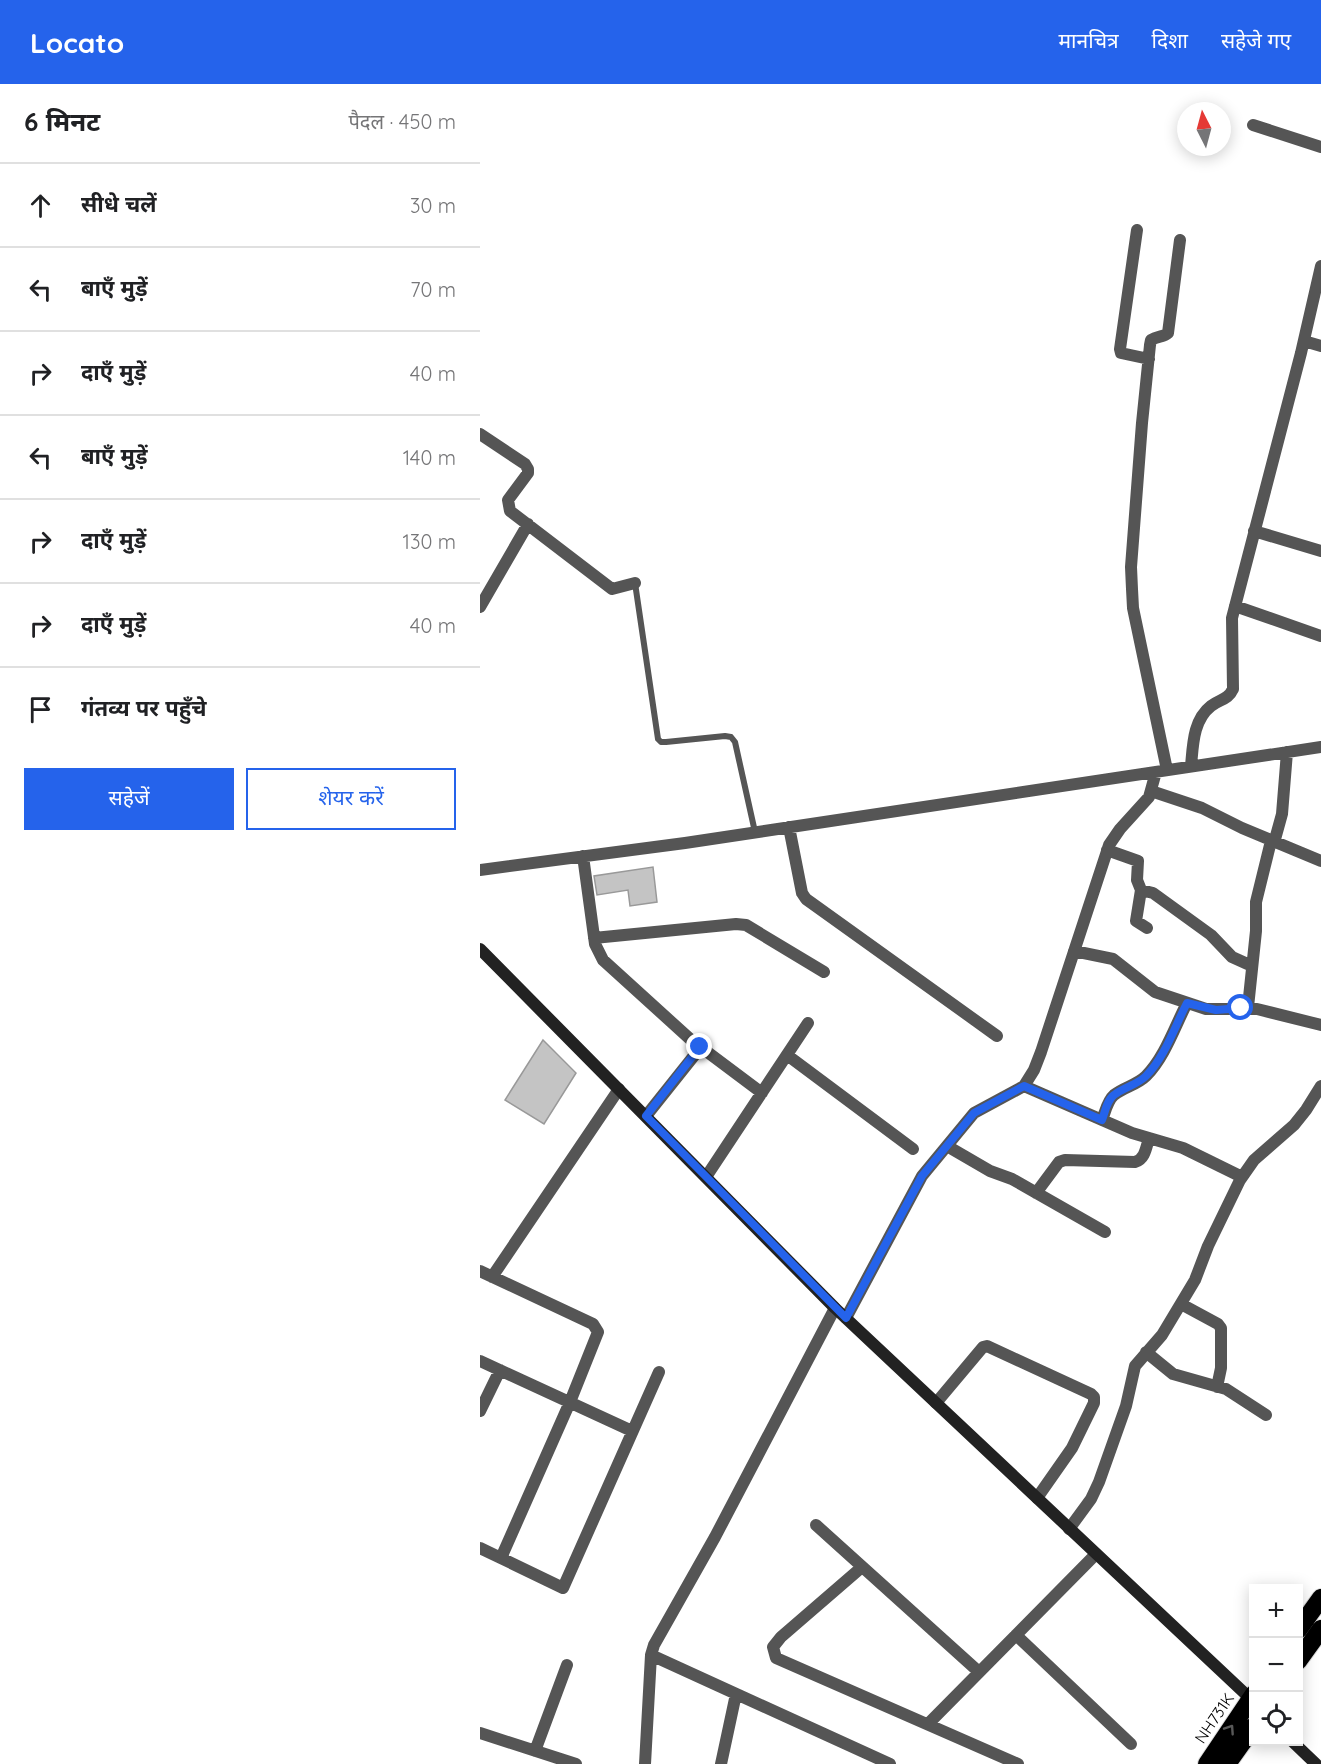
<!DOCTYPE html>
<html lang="hi">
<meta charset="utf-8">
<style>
body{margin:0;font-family:Quicksand,"Noto Sans Devanagari",sans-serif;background:#f6f6f6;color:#202124}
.controls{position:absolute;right:18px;bottom:18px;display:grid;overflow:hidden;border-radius:0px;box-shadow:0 3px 15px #0003}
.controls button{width:54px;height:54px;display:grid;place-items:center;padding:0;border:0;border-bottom:2px solid #e0e0e0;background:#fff;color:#202124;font:30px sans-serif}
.compass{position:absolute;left:697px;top:18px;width:54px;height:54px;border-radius:50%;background:#fff;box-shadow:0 3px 15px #0003;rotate:354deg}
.stop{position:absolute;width:18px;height:18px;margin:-14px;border:4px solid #2563eb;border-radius:50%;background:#fff}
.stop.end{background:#2563eb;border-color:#fff;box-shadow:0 2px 6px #0008}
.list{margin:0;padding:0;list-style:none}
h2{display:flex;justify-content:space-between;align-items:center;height:78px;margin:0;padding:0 24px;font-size:26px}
h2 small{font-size:20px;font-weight:400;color:#757577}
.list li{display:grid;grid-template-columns:39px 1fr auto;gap:18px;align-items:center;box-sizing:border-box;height:84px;padding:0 24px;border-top:2px solid #e0e0e0}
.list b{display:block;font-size:22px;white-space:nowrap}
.list em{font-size:20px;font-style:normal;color:#757577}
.actions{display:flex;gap:12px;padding:18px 24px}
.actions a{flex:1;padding:14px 0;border:2px solid #2563eb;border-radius:0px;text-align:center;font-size:21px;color:#2563eb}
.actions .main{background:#2563eb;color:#fff}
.icon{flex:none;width:33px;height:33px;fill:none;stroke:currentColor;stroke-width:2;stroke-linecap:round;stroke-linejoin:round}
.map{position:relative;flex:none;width:841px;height:1680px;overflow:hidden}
header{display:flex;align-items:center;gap:36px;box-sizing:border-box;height:84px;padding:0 30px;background:#2563eb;color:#fff}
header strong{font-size:28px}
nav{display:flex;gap:33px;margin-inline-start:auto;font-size:21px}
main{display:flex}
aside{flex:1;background:#fff}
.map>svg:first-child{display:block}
</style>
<header>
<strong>Locato</strong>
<nav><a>मानचित्र</a><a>दिशा</a><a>सहेजे गए</a></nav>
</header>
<main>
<aside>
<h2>6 मिनट<small>पैदल · 450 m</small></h2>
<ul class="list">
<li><svg class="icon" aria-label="ahead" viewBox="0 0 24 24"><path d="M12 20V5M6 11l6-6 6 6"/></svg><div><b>सीधे चलें</b></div><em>30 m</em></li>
<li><svg class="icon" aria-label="left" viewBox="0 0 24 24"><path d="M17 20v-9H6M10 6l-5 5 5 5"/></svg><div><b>बाएँ मुड़ें</b></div><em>70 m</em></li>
<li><svg class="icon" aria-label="right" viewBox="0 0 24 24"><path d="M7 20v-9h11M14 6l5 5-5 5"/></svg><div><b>दाएँ मुड़ें</b></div><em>40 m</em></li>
<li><svg class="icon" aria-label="left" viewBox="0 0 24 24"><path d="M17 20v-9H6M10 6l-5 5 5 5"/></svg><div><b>बाएँ मुड़ें</b></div><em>140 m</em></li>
<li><svg class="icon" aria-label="right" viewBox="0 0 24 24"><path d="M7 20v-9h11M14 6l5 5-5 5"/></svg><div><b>दाएँ मुड़ें</b></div><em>130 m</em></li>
<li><svg class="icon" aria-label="right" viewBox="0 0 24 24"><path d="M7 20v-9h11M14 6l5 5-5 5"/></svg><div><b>दाएँ मुड़ें</b></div><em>40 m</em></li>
<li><svg class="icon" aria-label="arrive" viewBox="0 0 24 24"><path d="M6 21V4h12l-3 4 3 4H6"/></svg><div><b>गंतव्य पर पहुँचे</b></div></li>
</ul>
<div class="actions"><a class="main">सहेजें</a><a>शेयर करें</a></div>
</aside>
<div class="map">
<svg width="841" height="1680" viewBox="0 0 841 1680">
<rect width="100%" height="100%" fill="#fff"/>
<path fill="#c4c4c4" stroke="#999" stroke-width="1.5" d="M173 783 177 818 150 822 148 806 117 811 114 792Z
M63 956 96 989 64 1040 25 1016Z"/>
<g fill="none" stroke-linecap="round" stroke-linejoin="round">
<g stroke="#dbdbdb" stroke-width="20">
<path id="highway" d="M818 1546 841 1514
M818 1577 841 1545
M727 1680 774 1610
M747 1680 774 1642"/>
</g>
<path stroke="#555" stroke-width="6" d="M155 499 178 655 181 658H186L245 652 251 653 255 658 275 748"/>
<path stroke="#555" stroke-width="12" d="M773 41 841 63
M657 146 640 265 641 269 669 275
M824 257 841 262
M0 350 45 380 48 385V389L28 416 30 427 132 505 155 499
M774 447 841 467
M755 522 841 552
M0 523 48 440
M711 682C713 661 713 636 731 622 740 615 748 616 753 605L752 534 821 269 841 182
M687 686 653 524 652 505 651 483 662 339 670 261 671 256C677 252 684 253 688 249L700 156
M671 707 722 724 762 744 841 777
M309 743 322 809 326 815 517 952
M794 759 802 730 807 668
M627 766 658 777 657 796 661 806 656 837 667 844
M103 772 115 860 123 876 210 955 282 1009
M0 786 205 759 841 663
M661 806 673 809 731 851 752 873 772 882
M114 854 256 840 266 841 344 888
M594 867 633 875 675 908 726 925H777L841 941
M768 923 776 847V818L791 757
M307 971 433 1065
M544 1002 652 1049 703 1064 762 1093
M166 1032 221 963
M622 1036C625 1029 627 1017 634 1011 644 1003 657 1001 666 992 685 973 695 942 707 919
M467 1062 510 1087 532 1095 625 1148
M226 1093 328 939
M556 1109 579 1078 585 1076 655 1078C665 1075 666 1064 669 1054
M0 1187 113 1240 118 1248 90 1318 21 1474
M12 1193 139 1005
M701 1220 738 1240 741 1244V1284L737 1303
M366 1234 442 1092 494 1029 544 1002 554 986 561 968 629 761 640 745 669 713 676 688
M666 1268 693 1290 746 1305 786 1331
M0 1277 152 1347
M456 1319 503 1263 507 1262 611 1310 614 1313V1319L592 1364 557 1414
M0 1327 20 1286
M336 1441 499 1588
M589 1445 611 1415 619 1398 646 1322 655 1282 682 1251 715 1196 728 1162 760 1096 774 1076 814 1041 826 1026 841 1002
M0 1464 83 1504 179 1288
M382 1483 301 1553 293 1563 296 1574 538 1680
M536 1551 651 1660
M171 1571 410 1680
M448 1640 616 1470
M0 1649 96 1680
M55 1667 87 1581
M165 1680 171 1571 174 1561 235 1453 355 1224
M241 1680 256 1610"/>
<path stroke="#222" stroke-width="12" d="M0 865 355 1224 774 1618
M813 1658 836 1680"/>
<use href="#highway" stroke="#000" stroke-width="18"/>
</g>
<defs><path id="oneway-chevron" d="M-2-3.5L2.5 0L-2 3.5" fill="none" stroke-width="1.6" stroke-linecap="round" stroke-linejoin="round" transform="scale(1.5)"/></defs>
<use stroke="#595959" href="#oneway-chevron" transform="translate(750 1645) rotate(-56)"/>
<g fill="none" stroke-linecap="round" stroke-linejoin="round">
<path stroke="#2563eb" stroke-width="8" d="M220 963 166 1032 366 1234 442 1092 494 1029 544 1002 622 1036C625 1028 627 1016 634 1011 644 1003 657 1001 666 992 685 973 695 942 707 919L736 926 761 924"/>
</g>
<g text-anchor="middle" stroke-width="6" stroke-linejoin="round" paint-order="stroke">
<g font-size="16" fill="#000" stroke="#fff">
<text transform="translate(734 1634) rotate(-56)" y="6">NH731K</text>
</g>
</g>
</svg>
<div class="controls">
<button>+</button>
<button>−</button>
<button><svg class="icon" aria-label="locate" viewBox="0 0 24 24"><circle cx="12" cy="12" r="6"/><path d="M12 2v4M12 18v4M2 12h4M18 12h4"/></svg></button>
</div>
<svg class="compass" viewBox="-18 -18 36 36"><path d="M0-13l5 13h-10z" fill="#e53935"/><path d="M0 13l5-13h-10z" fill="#757577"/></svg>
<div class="stop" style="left:761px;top:924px"></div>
<div class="stop end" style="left:220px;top:963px"></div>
</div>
</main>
